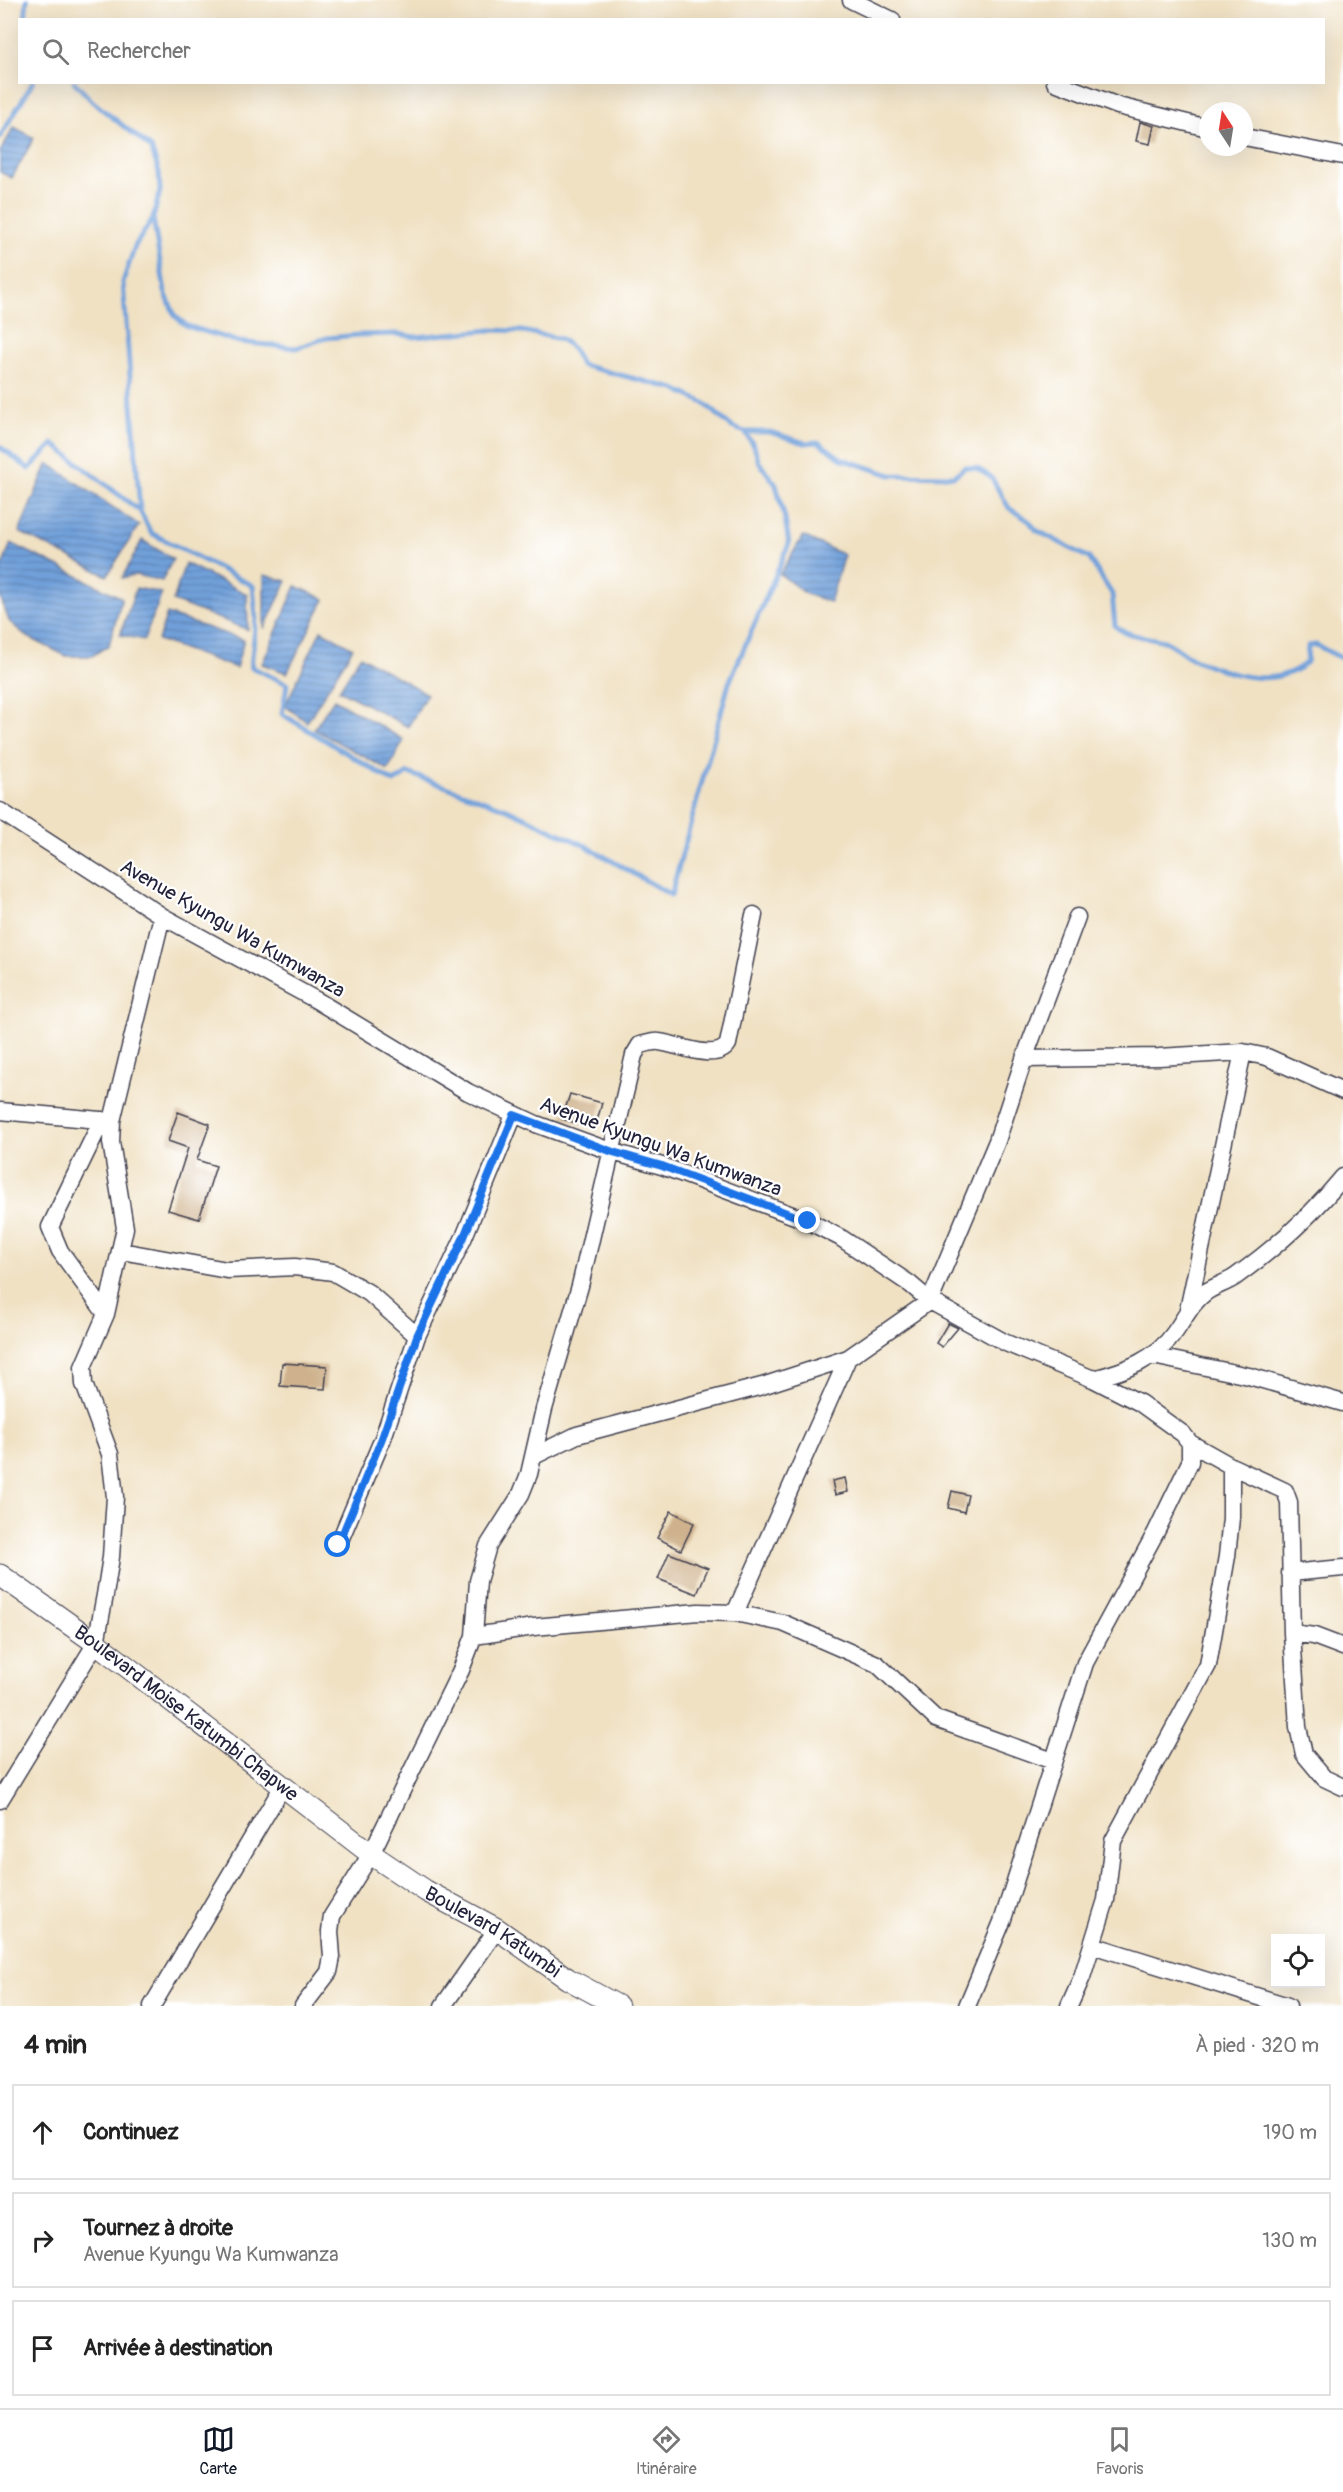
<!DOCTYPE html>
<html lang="fr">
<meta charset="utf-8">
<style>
body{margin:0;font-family:Pangolin,sans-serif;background:#f6f6f6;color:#222}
.controls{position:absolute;right:18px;bottom:18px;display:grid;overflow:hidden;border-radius:0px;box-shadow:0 6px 24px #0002}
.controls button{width:54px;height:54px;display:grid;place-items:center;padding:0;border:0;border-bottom:2px solid #e0e0e0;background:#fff;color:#222;font:30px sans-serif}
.compass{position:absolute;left:1199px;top:102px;width:54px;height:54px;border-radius:50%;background:#fff;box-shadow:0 6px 24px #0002;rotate:348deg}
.stop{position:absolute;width:18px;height:18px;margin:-14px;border:4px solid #1a73e8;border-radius:50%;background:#fff}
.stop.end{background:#1a73e8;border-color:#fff;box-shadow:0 2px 6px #0008}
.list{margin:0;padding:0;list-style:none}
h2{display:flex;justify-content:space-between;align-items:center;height:78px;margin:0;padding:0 24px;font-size:26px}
h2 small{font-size:20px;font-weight:400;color:#767676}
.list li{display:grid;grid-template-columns:39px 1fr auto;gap:18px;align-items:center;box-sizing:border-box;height:96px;margin:0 12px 12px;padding:0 12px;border:2px solid #e0e0e0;border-radius:0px}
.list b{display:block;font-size:22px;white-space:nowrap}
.list p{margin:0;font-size:20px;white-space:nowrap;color:#767676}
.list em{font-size:20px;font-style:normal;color:#767676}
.icon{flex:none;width:33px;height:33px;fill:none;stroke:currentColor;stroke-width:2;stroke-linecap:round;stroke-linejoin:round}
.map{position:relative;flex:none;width:1343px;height:2006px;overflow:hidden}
.search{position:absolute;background:#fff;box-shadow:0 6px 24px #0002;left:18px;right:18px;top:18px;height:66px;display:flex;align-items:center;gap:15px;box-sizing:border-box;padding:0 21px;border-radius:0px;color:#767676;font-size:22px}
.sheet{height:402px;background:#fff}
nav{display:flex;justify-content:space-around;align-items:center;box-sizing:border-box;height:84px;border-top:2px solid #e0e0e0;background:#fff;font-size:16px;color:#767676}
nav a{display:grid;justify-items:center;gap:3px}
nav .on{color:#111827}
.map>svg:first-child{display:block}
</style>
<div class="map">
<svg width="1343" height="2006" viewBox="0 0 1343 2006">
<defs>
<pattern id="water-rules" width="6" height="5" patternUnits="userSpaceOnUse" patternTransform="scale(1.5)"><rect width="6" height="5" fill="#71a0da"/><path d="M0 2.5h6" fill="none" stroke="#5c82b2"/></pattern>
</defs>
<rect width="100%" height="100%" fill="#fff"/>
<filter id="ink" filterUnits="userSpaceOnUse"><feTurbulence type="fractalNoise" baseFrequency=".0167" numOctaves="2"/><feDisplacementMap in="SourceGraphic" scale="12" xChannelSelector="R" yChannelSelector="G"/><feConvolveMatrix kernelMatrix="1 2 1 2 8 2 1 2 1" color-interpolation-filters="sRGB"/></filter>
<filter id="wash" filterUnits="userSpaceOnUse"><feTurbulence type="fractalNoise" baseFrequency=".008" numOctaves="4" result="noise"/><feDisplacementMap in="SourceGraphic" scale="24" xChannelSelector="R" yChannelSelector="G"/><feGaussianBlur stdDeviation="1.35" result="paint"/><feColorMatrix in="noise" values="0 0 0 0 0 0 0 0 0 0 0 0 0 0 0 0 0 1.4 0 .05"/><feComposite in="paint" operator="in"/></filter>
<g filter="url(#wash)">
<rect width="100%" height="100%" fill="#f0e1c3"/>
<path fill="url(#water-rules)" stroke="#4a618a" stroke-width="1.5" d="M14 127 34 138 12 178 0 172V152Z
M48 463 139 525 107 576 19 532Z
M803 536 844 555 830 602 806 594 780 574Z
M142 540 173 559 162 581 136 575 122 578Z
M11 543 122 598 109 645 92 656H66L26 636 9 621 0 596V572Z
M185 563 247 594 248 630 173 601Z
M264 575 287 581 264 629Z
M296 586 325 599 287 673 262 664Z
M136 588 162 593 144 640 120 635Z
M167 614 244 640 236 668 158 640Z
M321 630 353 648 307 722 285 706Z
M360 656 427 694 408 727 339 690Z
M334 699 404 740 388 770 314 729Z"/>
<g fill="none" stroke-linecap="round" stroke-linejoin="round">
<path stroke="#71a0da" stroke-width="5" d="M25 20 27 0
M74 82 93 102 151 148 159 172 160 191 153 218 165 292 175 316 187 326 239 342 296 348 326 338 359 335 398 334 415 337 490 330 522 331 561 339 573 349 581 365 675 389 704 403 732 427 745 432H770L805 443 818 442 842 459 891 475 954 476 965 467 976 468 991 477 1009 508 1029 521 1036 530 1089 558 1112 594 1115 626C1130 638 1147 636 1164 641 1175 645 1185 656 1196 660 1231 675 1275 690 1307 662L1308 646 1316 645 1343 659
M0 137 33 82
M0 447 29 469 53 444 140 511 151 533 253 586 256 618 251 667 287 684 282 714 394 782 408 773 507 809 586 846 671 895 729 683 789 544 785 519 776 485 759 462 754 446 745 432
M140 511 123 282 135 246 153 218"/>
</g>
<g id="blocks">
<path fill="#cfb28d" d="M1140 122 1154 126 1150 144 1136 141Z
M570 1094 602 1103 595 1128 562 1119Z
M178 1112 210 1124 197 1160 216 1166 199 1219 168 1210 188 1148 168 1141Z
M948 1323 958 1328 942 1347 936 1343Z
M282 1363 327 1366 325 1389 280 1386Z
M845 1478 848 1492 835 1495 832 1481Z
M952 1491 968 1495 964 1512 948 1508Z
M671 1511 694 1523 681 1550 657 1538Z
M669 1553 708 1568 697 1594 658 1579Z"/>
</g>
</g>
<g filter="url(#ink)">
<use href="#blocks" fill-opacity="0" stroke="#413f4f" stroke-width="1.5"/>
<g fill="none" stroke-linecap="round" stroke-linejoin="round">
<g stroke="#413f4f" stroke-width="19">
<path id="minor" d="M851 0 892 20
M1055 82 1118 106 1208 128
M1244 137 1343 156
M0 811 162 916 316 1000 468 1092 536 1124 613 1152 662 1166 808 1221 841 1238 910 1284 930 1301 1006 1343 1093 1379 1140 1403 1183 1434 1190 1443 1231 1466 1285 1491 1289 1502 1292 1633 1298 1727 1304 1754 1324 1778 1343 1787
M1024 1059 1159 1057 1243 1052 1267 1057 1343 1091
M0 1111 111 1121
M102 1120 50 1227 60 1251 106 1314
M121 1251 227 1270 295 1267 333 1272 369 1293 417 1336
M1188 1310 1243 1052
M1153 1356 1249 1376 1343 1403
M1093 1379C1125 1371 1156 1360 1175 1332 1185 1318 1192 1302 1206 1292 1215 1286 1226 1283 1235 1277 1274 1249 1312 1215 1343 1177
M534 1456 577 1435 762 1386 848 1358 930 1301 997 1141 1024 1059 1077 917
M338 1545 383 1438 417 1336 464 1237 514 1115
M1290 1573 1343 1568
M735 1613 848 1358
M1292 1633 1314 1636 1343 1647
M474 1636 534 1627 698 1612 735 1613 783 1623 877 1664 936 1719 1053 1761
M0 1800 96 1643 105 1595 111 1557 115 1497 110 1454 84 1384 83 1367 106 1314 125 1228 111 1142 112 1121 162 916
M1092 1945 1288 2006
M152 2006 283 1786
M303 2006 329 1972 332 1957 330 1931 332 1916 371 1854 461 1670 474 1636 478 1581 488 1546 521 1494 529 1474 544 1409 580 1286 634 1055 640 1045C646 1044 653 1041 659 1042 678 1044 716 1063 728 1044L754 915
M443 2006 497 1929
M967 2006 1002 1922 1085 1663 1156 1532 1190 1462V1443
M1069 2006 1082 1977 1106 1900 1113 1841 1208 1665 1227 1556 1231 1518V1466"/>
</g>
<g stroke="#413f4f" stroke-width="23">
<g id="tertiary">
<path id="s1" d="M0 1575 96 1643 371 1854 426 1891 497 1929 568 1979 618 2006"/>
</g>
</g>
<use href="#minor" stroke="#fff" stroke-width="16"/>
<use href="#tertiary" stroke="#fff" stroke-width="21"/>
</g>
</g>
<g fill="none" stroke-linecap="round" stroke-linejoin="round" filter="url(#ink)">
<path stroke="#1a73e8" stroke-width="8" d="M338 1545 382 1438 417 1336 464 1237 514 1115 613 1152 662 1166 808 1221"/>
</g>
<g text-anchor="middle" stroke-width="4.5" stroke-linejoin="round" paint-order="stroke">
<g font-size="20" fill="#22223b" stroke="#fff">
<text transform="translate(233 928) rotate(30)" y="7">Avenue Kyungu Wa Kumwanza</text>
<text transform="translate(661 1146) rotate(20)" y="7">Avenue Kyungu Wa Kumwanza</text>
<text dy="7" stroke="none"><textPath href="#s1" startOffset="232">Boulevard Moise Katumbi Chapwe</textPath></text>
<text dy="7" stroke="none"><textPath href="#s1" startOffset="609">Boulevard Katumbi</textPath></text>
</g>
</g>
</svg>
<div class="controls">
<button><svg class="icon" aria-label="locate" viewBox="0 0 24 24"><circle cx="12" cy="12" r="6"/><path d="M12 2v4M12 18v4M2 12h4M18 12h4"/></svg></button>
</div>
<svg class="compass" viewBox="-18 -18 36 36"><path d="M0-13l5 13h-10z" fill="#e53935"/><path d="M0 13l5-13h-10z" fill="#767676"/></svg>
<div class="stop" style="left:338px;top:1545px"></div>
<div class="stop end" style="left:808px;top:1221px"></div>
<div class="search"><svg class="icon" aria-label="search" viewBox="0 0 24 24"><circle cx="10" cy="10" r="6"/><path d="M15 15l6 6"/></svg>Rechercher</div>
</div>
<section class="sheet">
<h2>4 min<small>À pied · 320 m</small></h2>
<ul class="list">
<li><svg class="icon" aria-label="ahead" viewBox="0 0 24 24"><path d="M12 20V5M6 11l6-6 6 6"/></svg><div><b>Continuez</b></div><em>190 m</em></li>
<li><svg class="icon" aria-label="right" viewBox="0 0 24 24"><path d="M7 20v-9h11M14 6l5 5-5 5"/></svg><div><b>Tournez à droite</b><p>Avenue Kyungu Wa Kumwanza</p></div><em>130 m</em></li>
<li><svg class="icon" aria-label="arrive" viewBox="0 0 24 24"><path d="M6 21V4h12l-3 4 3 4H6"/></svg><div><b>Arrivée à destination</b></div></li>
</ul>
</section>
<nav>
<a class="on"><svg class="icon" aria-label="map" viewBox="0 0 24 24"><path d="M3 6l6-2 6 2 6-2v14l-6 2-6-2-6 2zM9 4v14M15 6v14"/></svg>Carte</a>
<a><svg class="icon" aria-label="directions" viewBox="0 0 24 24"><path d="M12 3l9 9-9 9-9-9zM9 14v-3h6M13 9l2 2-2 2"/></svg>Itinéraire</a>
<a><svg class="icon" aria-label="saved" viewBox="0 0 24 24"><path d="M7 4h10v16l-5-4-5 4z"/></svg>Favoris</a>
</nav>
